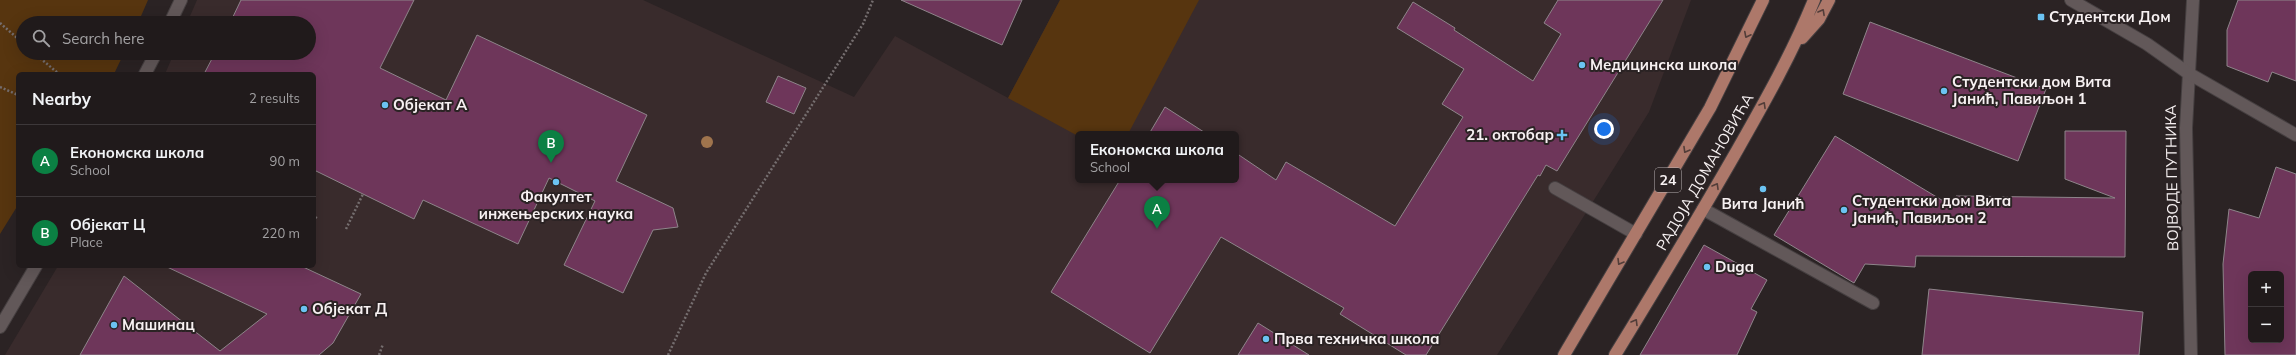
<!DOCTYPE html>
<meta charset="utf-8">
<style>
body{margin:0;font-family:Mulish,sans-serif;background:#282324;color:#f1f3f6}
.controls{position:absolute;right:12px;bottom:12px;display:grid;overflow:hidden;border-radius:6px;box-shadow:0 4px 16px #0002}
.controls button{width:36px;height:36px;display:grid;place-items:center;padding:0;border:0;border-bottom:1px solid #3d383a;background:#201a1b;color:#f1f3f6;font:20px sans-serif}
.you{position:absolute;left:1604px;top:129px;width:14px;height:14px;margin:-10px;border:3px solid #fff;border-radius:50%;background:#1a73e8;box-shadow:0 0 0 6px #1a73e833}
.badge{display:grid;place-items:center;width:26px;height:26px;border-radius:50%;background:#0b8043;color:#fff;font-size:13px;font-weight:700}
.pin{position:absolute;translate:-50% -33px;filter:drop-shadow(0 1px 2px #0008)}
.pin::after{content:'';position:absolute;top:21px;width:14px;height:12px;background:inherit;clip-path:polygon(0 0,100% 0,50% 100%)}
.popup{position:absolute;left:1075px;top:131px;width:164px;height:52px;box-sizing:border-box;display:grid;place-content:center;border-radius:6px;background:#201a1b;filter:drop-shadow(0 1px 3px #0005);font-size:13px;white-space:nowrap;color:#a2a1a3}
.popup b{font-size:15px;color:#f1f3f6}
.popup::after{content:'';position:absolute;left:50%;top:100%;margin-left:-8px;border:8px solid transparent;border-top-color:#201a1b}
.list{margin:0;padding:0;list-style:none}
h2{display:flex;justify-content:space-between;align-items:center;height:52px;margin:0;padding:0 16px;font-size:17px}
h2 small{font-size:13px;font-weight:400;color:#a2a1a3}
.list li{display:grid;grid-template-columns:26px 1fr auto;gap:12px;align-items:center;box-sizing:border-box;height:72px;padding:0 16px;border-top:1px solid #3d383a}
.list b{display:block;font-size:15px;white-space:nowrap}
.list p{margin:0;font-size:13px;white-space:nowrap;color:#a2a1a3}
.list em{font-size:13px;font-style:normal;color:#a2a1a3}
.icon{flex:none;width:22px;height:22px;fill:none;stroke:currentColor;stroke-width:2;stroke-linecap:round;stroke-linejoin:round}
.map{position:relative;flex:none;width:2296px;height:355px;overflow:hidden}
.search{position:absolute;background:#201a1b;box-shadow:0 4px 16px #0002;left:16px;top:16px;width:300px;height:44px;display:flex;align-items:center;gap:10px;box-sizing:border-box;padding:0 14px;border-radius:22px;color:#a2a1a3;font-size:15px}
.panel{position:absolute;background:#201a1b;box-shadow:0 4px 16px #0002;left:16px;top:72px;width:300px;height:196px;border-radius:6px}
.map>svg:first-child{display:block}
</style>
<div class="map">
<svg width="2296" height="355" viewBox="0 0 2296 355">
<rect width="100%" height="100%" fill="#2b2324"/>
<path fill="#392b2c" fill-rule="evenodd" d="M197 0H643L854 97 895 36 1008 98 1060 0H1691L1649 112 1497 355H5L58 266H314V74H165L174 53H309V23H187ZM1078 134H1236V180H1078Z"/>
<path fill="#57350f" d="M0 0H148L138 23H23V53H124L114 74H18V205L0 234Z
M1060 0H1199L1128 134H1078V136L1008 98Z"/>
<path fill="#6e365a" stroke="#8e858a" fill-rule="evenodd" d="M241 0H414L380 68 446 100 477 35 647 115 616 181 673 208 678 227 653 230 623 293 564 265 595 201 549 178 518 244 423 200 414 219 314 170V74H204L215 53H309V23H230Z
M901 0H1022L1002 45Z
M1558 0H1663L1557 171 1546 165 1540 176 1538 175 1426 355H1406L1340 314 1344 308 1221 237 1150 353 1051 292 1120 180H1236V153L1276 180 1286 162 1395 226 1463 117 1442 104 1464 69 1397 28 1413 2 1455 28 1454 30 1533 81 1561 34 1544 23Z
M2238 0H2296V81L2272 72 2268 82 2227 66V30Z
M1870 22 2046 89 2018 161 1843 94Z
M778 76 806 88 794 114 766 102Z
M1165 107 1207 134H1149Z
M2065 131H2126L2125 257 1916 256 1915 267 1865 264 1854 283 1774 235 1835 136 1950 205 1956 196 2115 198 2065 179Z
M2276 167 2296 174V355H2225L2223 264 2229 209 2259 218ZM2251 274H2281V340H2251Z
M1704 245 1767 280 1751 309 1757 312 1737 355H1640Z
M165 266H301L361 294 333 343 319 355H80L124 276 220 351 267 314Z
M1929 289 2143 312 2139 355H1922Z
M1258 323 1309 355H1238Z"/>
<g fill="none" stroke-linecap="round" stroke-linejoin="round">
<g stroke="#453f40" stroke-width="14">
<path id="service" d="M1555 188 1636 234
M1703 209 1873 303"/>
</g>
<g stroke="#453f40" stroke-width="14">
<path id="minor" d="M170 23 181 0
M145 74 156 53
M0 327 36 266
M2191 355 2186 128 2193 0"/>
</g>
<g stroke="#453f40" stroke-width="14">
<path id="secondary" d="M2071 0 2147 44 2188 73 2296 135"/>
</g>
<g stroke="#453f40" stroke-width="14">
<path id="primary" d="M1802 38 1819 19 1829 0
M1564 355 1710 108 1763 0
M1615 355C1656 288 1696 222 1735 154 1764 103 1792 54 1814 0"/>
</g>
<path stroke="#756e6f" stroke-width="2.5" stroke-dasharray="2 2" stroke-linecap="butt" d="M0 23 23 43
M34 53 59 74
M0 87 18 95
M314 222 317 215
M346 229 363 194
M379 355 383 344
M668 355 706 273 863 24 873 0"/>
<use href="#service" stroke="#625859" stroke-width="12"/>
<use href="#minor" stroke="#625859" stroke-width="12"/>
<use href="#secondary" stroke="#625859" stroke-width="12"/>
<use href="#primary" stroke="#ad786a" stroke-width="12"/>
</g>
<circle fill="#9f744d" cx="707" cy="142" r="6"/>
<defs><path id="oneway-chevron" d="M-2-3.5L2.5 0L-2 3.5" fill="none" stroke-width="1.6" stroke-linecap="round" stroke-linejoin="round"/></defs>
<g stroke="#523d39">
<use href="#oneway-chevron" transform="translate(1822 12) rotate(-61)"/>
<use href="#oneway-chevron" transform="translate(1747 35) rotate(117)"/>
<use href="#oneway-chevron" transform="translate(1763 105) rotate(-60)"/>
<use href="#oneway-chevron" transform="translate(1686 150) rotate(120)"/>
<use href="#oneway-chevron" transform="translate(1716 186) rotate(-60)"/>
<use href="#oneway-chevron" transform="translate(1620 262) rotate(121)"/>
<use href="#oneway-chevron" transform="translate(1635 322) rotate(-59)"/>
</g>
<g fill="#6bc3f2" stroke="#2b2324" stroke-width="1.5">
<rect x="2037" y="13" width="8" height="8" rx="2"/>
<circle cx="1582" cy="65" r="4"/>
<circle cx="1944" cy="91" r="4"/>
<circle cx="385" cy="105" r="4"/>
<path d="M1560 129h4v4h4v4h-4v4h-4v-4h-4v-4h4z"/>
<circle cx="556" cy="182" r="4"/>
<circle cx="1763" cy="189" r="4"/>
<circle cx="1844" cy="210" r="4"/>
<circle cx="1707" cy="267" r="4"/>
<circle cx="304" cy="309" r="4"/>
<circle cx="114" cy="325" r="4"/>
<circle cx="1266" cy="339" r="4"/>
</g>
<g text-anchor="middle" stroke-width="4" stroke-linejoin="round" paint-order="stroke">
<rect fill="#2b2324" stroke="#bab3b4" stroke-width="1" x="1655" y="168" width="26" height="24" rx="3"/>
<g font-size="14" font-weight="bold" fill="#f7f1f2">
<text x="1668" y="185">24</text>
</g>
<g font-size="15" font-weight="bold" fill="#f7f1f2" stroke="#2b2324" text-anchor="start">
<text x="2049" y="22">Студентски Дом</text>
<text x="1590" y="70">Медицинска школа</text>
<text x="1952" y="87">Студентски дом Вита<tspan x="1952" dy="17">Јанић, Павиљон 1</tspan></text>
<text x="393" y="110">Објекат А</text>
<text x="1554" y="140" text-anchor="end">21. октобар</text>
<text x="556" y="202" text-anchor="middle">Факултет<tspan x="556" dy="17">инжењерских наука</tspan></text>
<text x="1852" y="206">Студентски дом Вита<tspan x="1852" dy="17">Јанић, Павиљон 2</tspan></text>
<text x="1763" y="209" text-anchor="middle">Вита Јанић</text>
<text x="1715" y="272">Duga</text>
<text x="312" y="314">Објекат Д</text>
<text x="122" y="330">Машинац</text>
<text x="1274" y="344">Прва техничка школа</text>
</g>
<g font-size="15" fill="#f7f1f2" stroke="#2b2324">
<text transform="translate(1705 172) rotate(-60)" y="5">РАДОЈА ДОМАНОВИЋА</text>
<text transform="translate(2172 178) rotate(-91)" y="5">ВОЈВОДЕ ПУТНИКА</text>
</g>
</g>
</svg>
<div class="controls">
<button>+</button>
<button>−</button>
</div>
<div class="you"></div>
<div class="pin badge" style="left:1157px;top:229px">A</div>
<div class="popup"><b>Економска школа</b>School</div>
<div class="pin badge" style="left:551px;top:163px">B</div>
<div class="search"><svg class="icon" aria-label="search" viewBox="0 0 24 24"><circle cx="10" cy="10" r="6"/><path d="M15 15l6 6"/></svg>Search here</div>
<section class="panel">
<h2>Nearby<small>2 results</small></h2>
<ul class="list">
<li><span class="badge">A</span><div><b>Економска школа</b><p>School</p></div><em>90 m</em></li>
<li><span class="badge">B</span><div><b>Објекат Ц</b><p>Place</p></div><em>220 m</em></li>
</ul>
</section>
</div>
